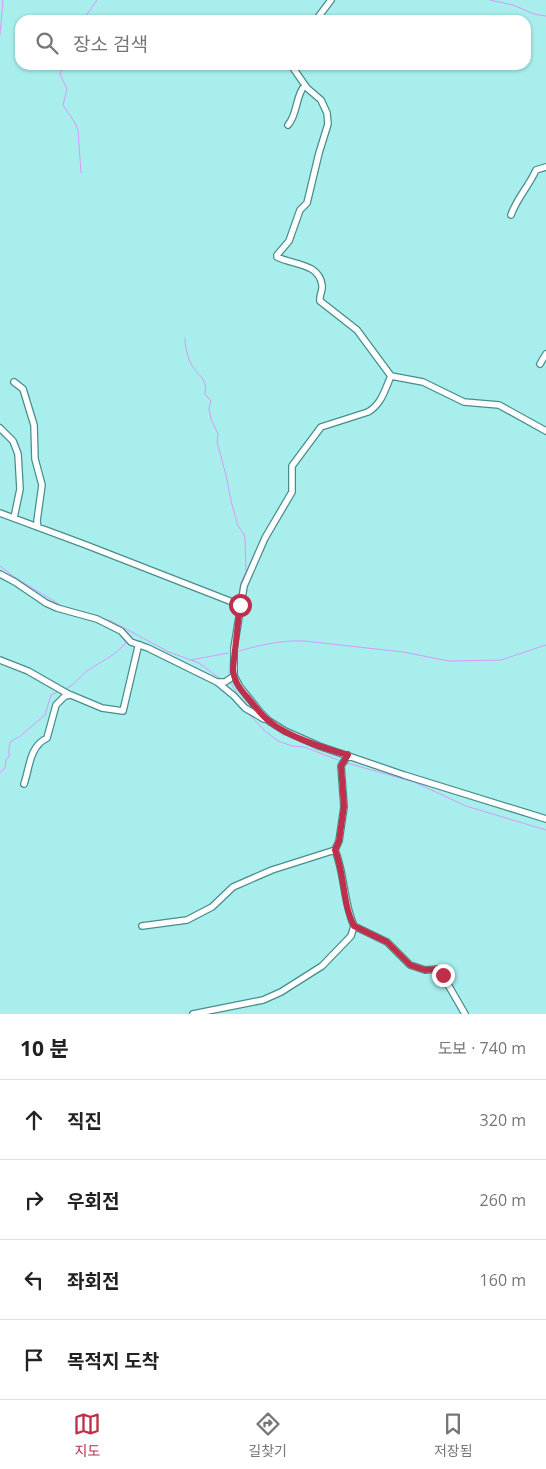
<!DOCTYPE html>
<html lang="ko">
<meta charset="utf-8">
<style>
body{margin:0;font-family:"Open Sans","Noto Sans KR",sans-serif;background:#f2f2f2;color:#222}
.stop{position:absolute;width:15px;height:15px;margin:-11px;border:4px solid #bf2f4c;border-radius:50%;background:#fff}
.stop.end{background:#bf2f4c;border-color:#fff;box-shadow:0 1px 5px #0008}
.list{margin:0;padding:0;list-style:none}
h2{display:flex;justify-content:space-between;align-items:center;height:65px;margin:0;padding:0 20px;font-size:21px}
h2 small{font-size:16px;font-weight:400;color:#767676}
.list li{display:grid;grid-template-columns:32px 1fr auto;gap:15px;align-items:center;box-sizing:border-box;height:80px;padding:0 20px;border-top:1px solid #e0e0e0}
.list b{display:block;font-size:19px;white-space:nowrap}
.list em{font-size:16px;font-style:normal;color:#767676}
.icon{flex:none;width:28px;height:28px;fill:none;stroke:currentColor;stroke-width:2;stroke-linecap:round;stroke-linejoin:round}
.map{position:relative;flex:none;width:546px;height:1014px;overflow:hidden}
.search{position:absolute;background:#fff;box-shadow:0 1px 4px #0004;left:15px;right:15px;top:15px;height:55px;display:flex;align-items:center;gap:12px;box-sizing:border-box;padding:0 18px;border-radius:15px;color:#767676;font-size:19px}
.sheet{height:385px;background:#fff}
nav{display:flex;justify-content:space-around;align-items:center;box-sizing:border-box;height:70px;border-top:1px solid #e0e0e0;background:#fff;font-size:14px;color:#767676}
nav a{display:grid;justify-items:center;gap:2px}
nav .on{color:#bf2f4c}
.map>svg:first-child{display:block}
</style>
<div class="map">
<svg width="546" height="1014" viewBox="0 0 546 1014">
<rect width="100%" height="100%" fill="#a7eeed"/>
<g fill="none" stroke-linecap="round" stroke-linejoin="round">
<path stroke="#dc97fd" stroke-width="1" d="M490 0 513 5 534 14 546 16
M83 20 97 0
M0 35 3 0
M64 65 60 74 67 89 63 105 75 123 78 130 81 173
M185 338C185 346 187 354 190 362 196 375 208 377 205 394L211 401 209 408 211 419 218 434 217 442 226 475 231 501 238 526 244 534 245 539 246 572 241 582 238 601
M0 566 16 578 62 606
M101 618 111 621 169 652 199 663 222 680
M236 620 237 607
M239 651C260 645 282 640 304 641L403 652 449 661 501 660 546 645
M191 660 228 653
M229 677 231 649
M230 681 240 699
M65 689C74 686 79 677 87 671 103 660 112 658 127 642
M247 712 265 731 278 741 292 746 304 747 341 761
M347 763 414 782 466 806 546 830
M0 773 5 768 6 759 9 757V747L11 741 19 737 45 715 51 695 59 691"/>
<g stroke="#478d8c" stroke-width="8">
<path id="street" d="M316 20 331 0
M291 65 307 88 321 100 327 113 328 124 319 153 307 203 300 210 289 241 277 255V257C293 265 319 263 322 285 323 291 319 295 320 301L357 330 391 376 423 382 464 402 499 405 546 431
M288 125C298 114 295 96 305 85
M511 215C517 198 529 186 536 170L546 167
M540 364 546 354
M391 376C385 389 382 404 368 412L321 427 292 466V492L265 538 244 586 234 648V676L240 687 260 712 269 721 285 731 319 746 404 775 546 819
M14 382 23 389 34 425 35 459 42 485 37 521 38 527
M0 428 13 441 18 454 20 489 14 518
M0 513 86 545 240 605
M0 574 15 582 46 603 57 608 97 619 121 631 131 642 148 648 217 682 234 696 245 708 264 719
M0 660 28 671 70 695
M217 682H225L234 676
M24 784C30 767 29 747 47 738L56 705 65 696 71 695 102 708 123 711 138 647 140 645
M335 850C345 874 343 902 354 926L387 942 410 965 425 970 439 969 465 1014
M142 926 187 920 212 907 233 887 272 870 335 850 339 841 344 807 341 766 348 755
M193 1014 263 1000 281 992 322 966 351 936 354 926"/>
</g>
<use href="#street" stroke="#fff" stroke-width="5.5"/>
</g>
<g fill="none" stroke-linecap="round" stroke-linejoin="round">
<path stroke="#bf2f4c" stroke-width="6" d="M240 605 233 668C233 680 240 689 248 698 255 706 261 715 269 721 286 736 326 749 348 755L341 766 344 806 339 841 335 850C345 874 342 903 354 926L387 942 410 965 425 970 439 969 443 975"/>
</g>
</svg>
<div class="stop" style="left:240px;top:605px"></div>
<div class="stop end" style="left:443px;top:975px"></div>
<div class="search"><svg class="icon" aria-label="search" viewBox="0 0 24 24"><circle cx="10" cy="10" r="6"/><path d="M15 15l6 6"/></svg>장소 검색</div>
</div>
<section class="sheet">
<h2>10 분<small>도보 · 740 m</small></h2>
<ul class="list">
<li><svg class="icon" aria-label="ahead" viewBox="0 0 24 24"><path d="M12 20V5M6 11l6-6 6 6"/></svg><div><b>직진</b></div><em>320 m</em></li>
<li><svg class="icon" aria-label="right" viewBox="0 0 24 24"><path d="M7 20v-9h11M14 6l5 5-5 5"/></svg><div><b>우회전</b></div><em>260 m</em></li>
<li><svg class="icon" aria-label="left" viewBox="0 0 24 24"><path d="M17 20v-9H6M10 6l-5 5 5 5"/></svg><div><b>좌회전</b></div><em>160 m</em></li>
<li><svg class="icon" aria-label="arrive" viewBox="0 0 24 24"><path d="M6 21V4h12l-3 4 3 4H6"/></svg><div><b>목적지 도착</b></div></li>
</ul>
</section>
<nav>
<a class="on"><svg class="icon" aria-label="map" viewBox="0 0 24 24"><path d="M3 6l6-2 6 2 6-2v14l-6 2-6-2-6 2zM9 4v14M15 6v14"/></svg>지도</a>
<a><svg class="icon" aria-label="directions" viewBox="0 0 24 24"><path d="M12 3l9 9-9 9-9-9zM9 14v-3h6M13 9l2 2-2 2"/></svg>길찾기</a>
<a><svg class="icon" aria-label="saved" viewBox="0 0 24 24"><path d="M7 4h10v16l-5-4-5 4z"/></svg>저장됨</a>
</nav>
